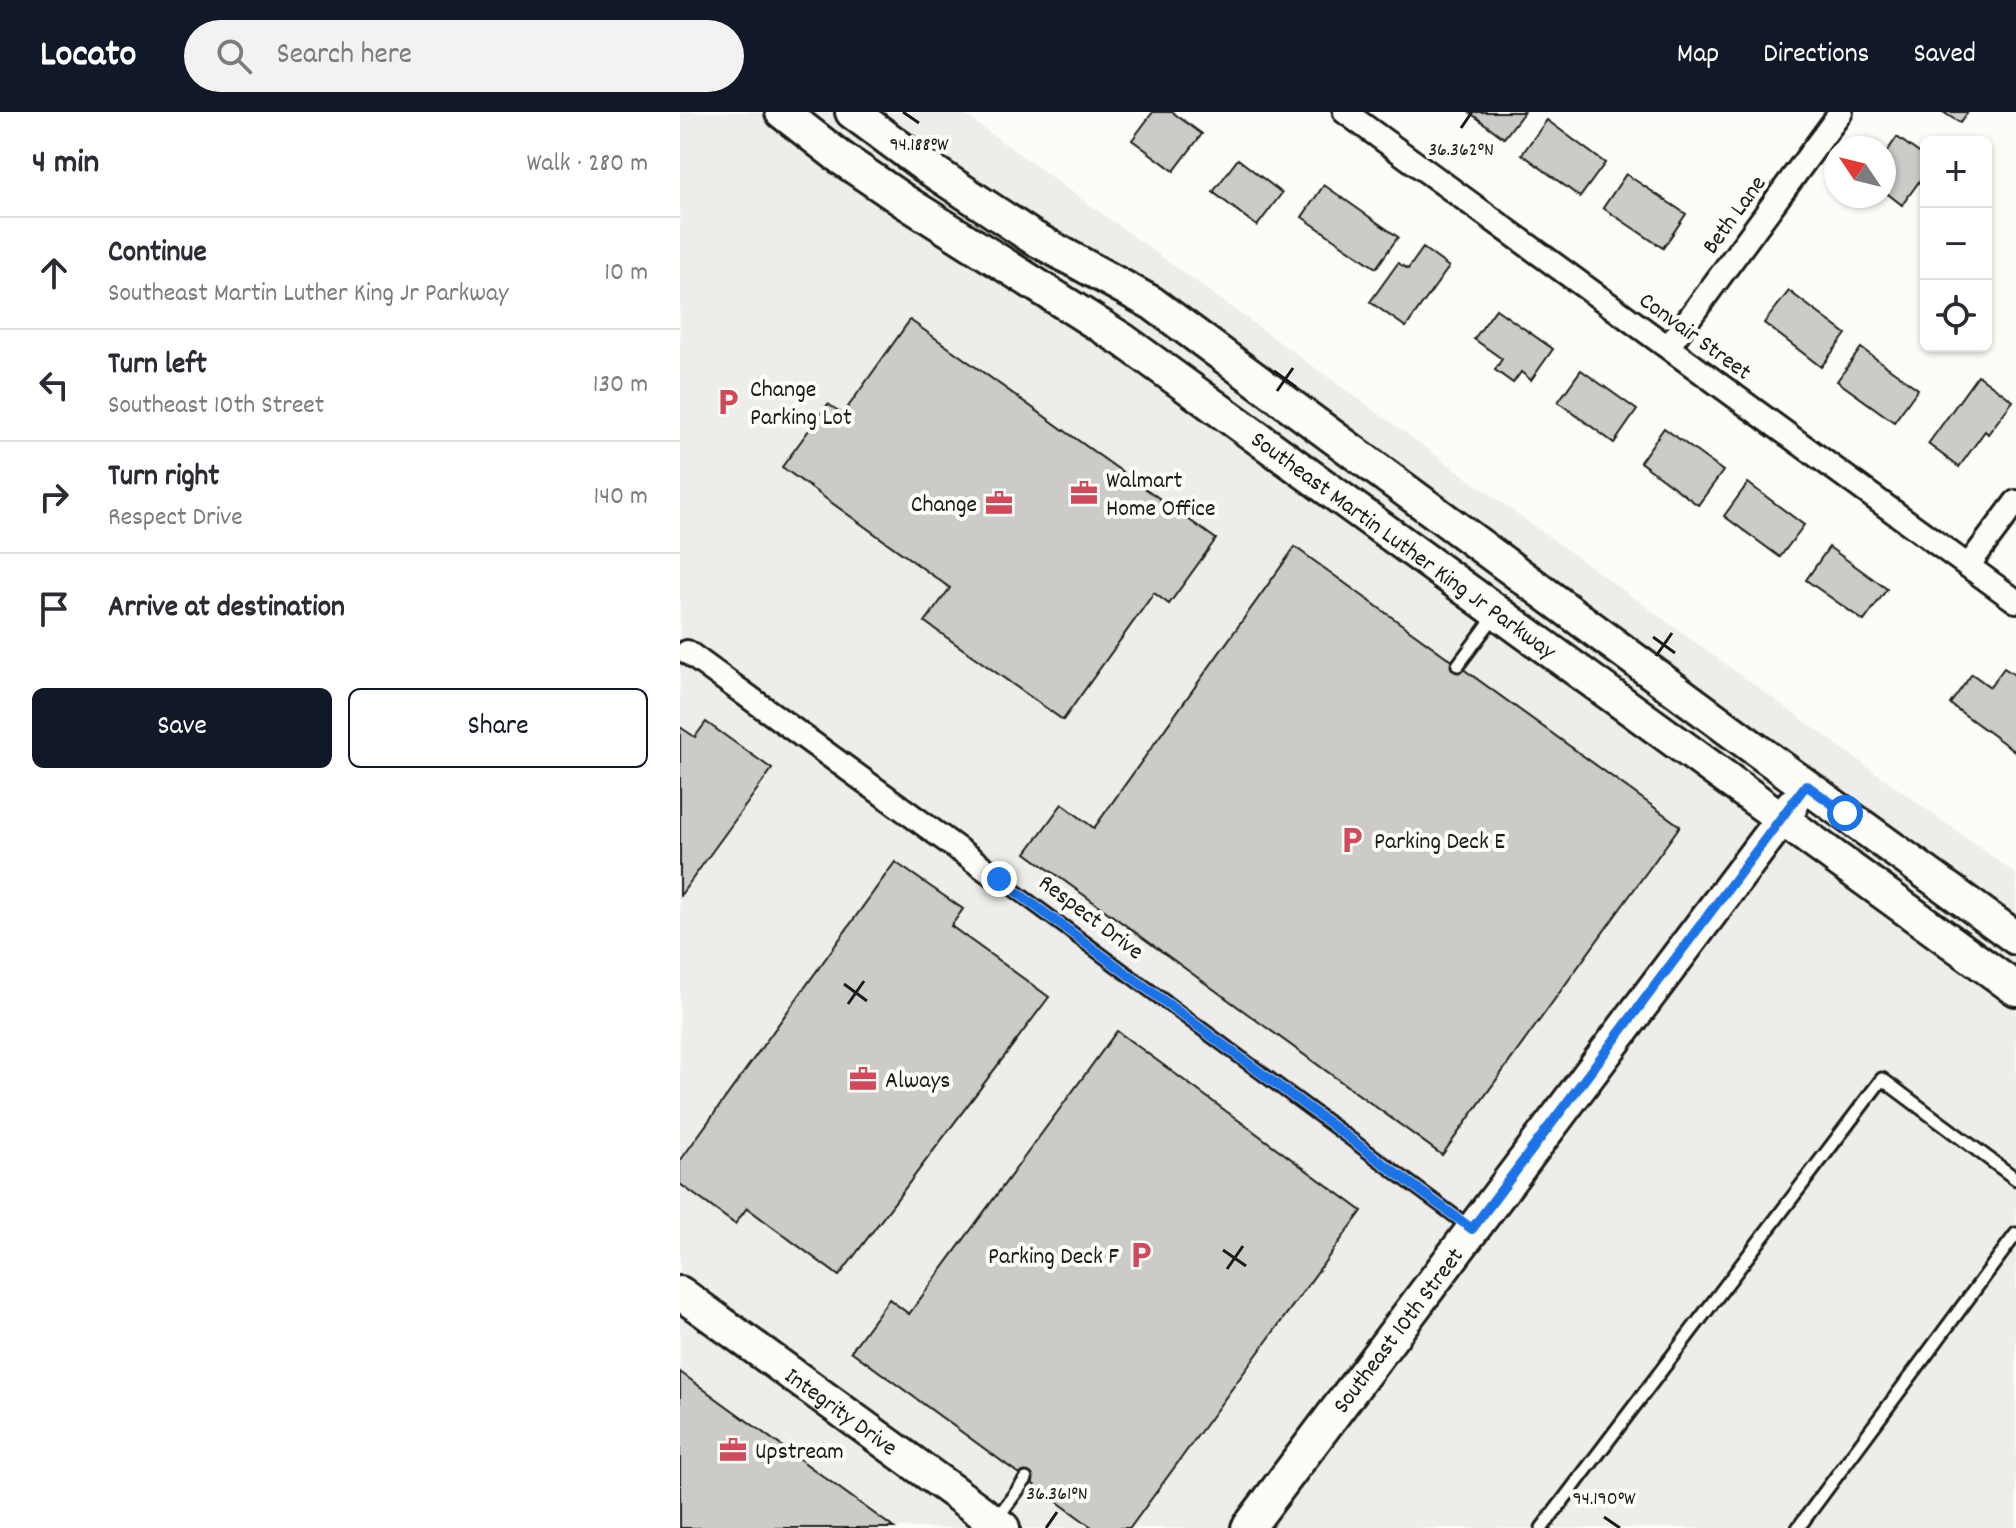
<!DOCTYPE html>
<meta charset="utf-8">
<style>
body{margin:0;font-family:Dekko,sans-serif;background:#f2f2f3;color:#2b2b33}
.controls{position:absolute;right:24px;top:24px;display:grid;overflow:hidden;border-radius:12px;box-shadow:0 2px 6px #0004}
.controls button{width:72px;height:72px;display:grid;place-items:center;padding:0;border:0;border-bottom:2px solid #e1e1e2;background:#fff;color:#2b2b33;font:40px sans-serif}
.compass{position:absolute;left:1144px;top:24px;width:72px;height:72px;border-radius:50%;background:#fff;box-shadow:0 2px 6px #0004;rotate:305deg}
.stop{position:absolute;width:24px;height:24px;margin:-18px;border:6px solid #1a73e8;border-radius:50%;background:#fff}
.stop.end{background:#1a73e8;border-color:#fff;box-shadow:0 2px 8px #0008}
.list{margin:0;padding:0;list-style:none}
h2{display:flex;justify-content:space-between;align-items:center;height:104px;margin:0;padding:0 32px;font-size:34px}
h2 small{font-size:26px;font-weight:400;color:#7c7c81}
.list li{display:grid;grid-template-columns:52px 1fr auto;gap:24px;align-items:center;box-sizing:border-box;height:112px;padding:0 32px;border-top:2px solid #e1e1e2}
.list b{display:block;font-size:30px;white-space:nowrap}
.list p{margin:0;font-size:26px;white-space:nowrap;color:#7c7c81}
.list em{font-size:26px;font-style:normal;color:#7c7c81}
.actions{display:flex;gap:16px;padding:24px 32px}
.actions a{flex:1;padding:18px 0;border:2px solid #111827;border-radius:12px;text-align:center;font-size:28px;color:#111827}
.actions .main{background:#111827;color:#fff}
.icon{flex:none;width:44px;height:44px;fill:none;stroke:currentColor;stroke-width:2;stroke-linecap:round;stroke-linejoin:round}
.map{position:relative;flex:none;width:1336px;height:1416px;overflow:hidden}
header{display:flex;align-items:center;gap:48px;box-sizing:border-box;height:112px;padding:0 40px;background:#111827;color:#fff}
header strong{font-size:38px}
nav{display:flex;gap:44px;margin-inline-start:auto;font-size:28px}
.search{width:560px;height:72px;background:#f2f2f3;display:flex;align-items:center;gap:20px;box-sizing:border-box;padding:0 28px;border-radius:44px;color:#7c7c81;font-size:30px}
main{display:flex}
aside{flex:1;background:#fff}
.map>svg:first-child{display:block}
</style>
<header>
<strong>Locato</strong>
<div class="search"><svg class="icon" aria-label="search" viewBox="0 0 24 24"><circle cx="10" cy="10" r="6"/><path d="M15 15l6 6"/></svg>Search here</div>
<nav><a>Map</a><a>Directions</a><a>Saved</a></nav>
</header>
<main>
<aside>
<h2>4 min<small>Walk · 280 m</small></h2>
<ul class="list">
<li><svg class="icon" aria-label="ahead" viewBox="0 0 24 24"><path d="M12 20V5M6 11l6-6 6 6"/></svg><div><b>Continue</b><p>Southeast Martin Luther King Jr Parkway</p></div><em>10 m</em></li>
<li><svg class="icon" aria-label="left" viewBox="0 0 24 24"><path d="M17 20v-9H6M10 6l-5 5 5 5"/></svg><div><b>Turn left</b><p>Southeast 10th Street</p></div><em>130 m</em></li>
<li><svg class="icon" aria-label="right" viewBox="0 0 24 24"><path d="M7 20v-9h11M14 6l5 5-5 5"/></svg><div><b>Turn right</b><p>Respect Drive</p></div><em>140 m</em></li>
<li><svg class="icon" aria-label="arrive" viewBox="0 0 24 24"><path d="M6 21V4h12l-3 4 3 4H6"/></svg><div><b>Arrive at destination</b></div></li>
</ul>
<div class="actions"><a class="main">Save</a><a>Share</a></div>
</aside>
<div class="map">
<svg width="1336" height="1416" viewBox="0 0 1336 1416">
<rect width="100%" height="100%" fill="#fdfcf7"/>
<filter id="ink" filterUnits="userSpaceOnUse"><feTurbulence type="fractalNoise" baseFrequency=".0125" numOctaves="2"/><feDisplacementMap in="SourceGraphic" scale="16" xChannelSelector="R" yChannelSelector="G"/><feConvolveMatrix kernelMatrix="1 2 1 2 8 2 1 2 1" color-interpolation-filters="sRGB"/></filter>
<g filter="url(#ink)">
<path fill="#eeede9" d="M0 0H281L1336 762V1416H0Z"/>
<path fill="#cccbc8" stroke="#1c1c1c" stroke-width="2" d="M473 0H492L522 22 494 59 452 28Z
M789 0H844L824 26Z
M1263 0H1288L1280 11Z
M867 8 925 51 900 85 842 42Z
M1217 25 1246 46V60L1222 93 1204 79V44Z
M558 47 602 81 577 114 533 80Z
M946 62 1006 102 983 136 923 96Z
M644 73 718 125 696 156 622 105Z
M743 136 769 155 726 215 690 190 718 151 728 157Z
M1109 179 1166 222 1141 255 1084 211Z
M816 197 873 237 851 268 841 260 833 271 815 258 822 247 794 227Z
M230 208 536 427 489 492 474 481 383 608 245 510 270 476 102 355 148 292 163 302Z
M1181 236 1238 277 1214 310 1157 269Z
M901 258 957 298 934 331 878 290Z
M1298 263 1333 289 1308 322 1305 319 1279 355 1248 332Z
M984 316 1043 359 1018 393 960 350Z
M1068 371 1124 413 1100 445 1044 404Z
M615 435 1000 714 762 1043 346 741 382 692 414 716Z
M1149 435 1207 477 1184 509 1126 468Z
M1324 556 1336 564V640L1270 592 1292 562 1310 575Z
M26 610 92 657 0 784V615L15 625Z
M215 750 283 797 271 814 369 885 159 1164 67 1096 55 1112 0 1072V1049Z
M437 919 682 1099 450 1416H413L171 1239 209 1187 229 1202Z
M0 1260 214 1416H0Z"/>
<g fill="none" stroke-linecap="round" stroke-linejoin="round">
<g stroke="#1c1c1c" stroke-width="17">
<path id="lane" d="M778 553 816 502
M319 767 791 1116
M317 1406 346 1367
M862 1416 1202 967 1336 1067
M1118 1416 1336 1122"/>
</g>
<g stroke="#1c1c1c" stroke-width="28">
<path id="street" d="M665 0 1336 489
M988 235 1161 0
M1288 454 1336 390
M7 540 319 767"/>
</g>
<g stroke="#1c1c1c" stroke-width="38">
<g id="secondary">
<path id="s1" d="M102 0 161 46 224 89 443 228 1336 877"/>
<path d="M172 0 245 54 352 125 472 191 1074 636 1336 826"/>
<path id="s2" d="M0 1181 323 1416"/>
<path id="s3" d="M568 1416 1112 693"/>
</g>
</g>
<use href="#lane" stroke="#fdfcf7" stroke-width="11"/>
<use href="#street" stroke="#fdfcf7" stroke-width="22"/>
<use href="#secondary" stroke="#fdfcf7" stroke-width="32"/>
</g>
</g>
<g fill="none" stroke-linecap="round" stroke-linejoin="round" filter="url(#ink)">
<path stroke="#1a73e8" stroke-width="10" d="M319 767 792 1117 1126 673 1165 701"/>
</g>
<path fill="none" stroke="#1c1c1c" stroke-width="3" d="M223 0 239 11M781 16 792 0M594 259 616 275M597 279 613 256M973 525 995 541M976 544 992 521M164 872 187 889M168 892 184 869M543 1138 566 1154M547 1157 563 1134M924 1405 940 1416M366 1416 377 1400"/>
<defs>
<g id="parking-bare" transform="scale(2.16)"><path d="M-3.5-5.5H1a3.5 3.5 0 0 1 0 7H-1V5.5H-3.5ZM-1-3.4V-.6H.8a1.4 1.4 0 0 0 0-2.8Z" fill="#d1495b" stroke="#fdfcf7" stroke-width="2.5" paint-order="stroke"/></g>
<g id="office-bare" transform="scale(2.16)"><path d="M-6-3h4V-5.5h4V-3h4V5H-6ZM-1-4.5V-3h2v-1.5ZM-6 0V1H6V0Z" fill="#d1495b" stroke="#fdfcf7" stroke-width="2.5" paint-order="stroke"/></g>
</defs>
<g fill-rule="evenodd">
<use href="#parking-bare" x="48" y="290"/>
<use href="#office-bare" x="404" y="381"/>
<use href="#office-bare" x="319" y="391"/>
<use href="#parking-bare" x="672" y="728"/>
<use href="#office-bare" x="183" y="967"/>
<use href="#parking-bare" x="461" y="1143"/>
<use href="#office-bare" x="53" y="1338"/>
</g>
<g text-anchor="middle" stroke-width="8" stroke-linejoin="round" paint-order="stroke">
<g font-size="24" fill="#1c1c1c" stroke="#fdfcf7">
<text transform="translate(1053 102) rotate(-54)" y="8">Beth Lane</text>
<text transform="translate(1016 223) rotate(36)" y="8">Convair Street</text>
<text dy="8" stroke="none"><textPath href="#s1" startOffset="758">Southeast Martin Luther King Jr Parkway</textPath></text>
<text transform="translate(412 804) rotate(37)" y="8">Respect Drive</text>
<text dy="8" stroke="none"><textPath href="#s3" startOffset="248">Southeast 10th Street</textPath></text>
<text dy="8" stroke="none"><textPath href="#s2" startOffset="200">Integrity Drive</textPath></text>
</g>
<g font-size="24" fill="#1c1c1c" stroke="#fdfcf7" text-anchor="start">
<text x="70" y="284">Change<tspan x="70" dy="28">Parking Lot</tspan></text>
<text x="426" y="375">Walmart<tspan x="426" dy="28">Home Office</tspan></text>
<text x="297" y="399" text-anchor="end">Change</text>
<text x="694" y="736">Parking Deck E</text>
<text x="205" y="975">Always</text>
<text x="439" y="1151" text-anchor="end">Parking Deck F</text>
<text x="75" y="1346">Upstream</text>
</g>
</g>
<g font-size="20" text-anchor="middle" fill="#1c1c1c" stroke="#fdfcf7" stroke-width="8" stroke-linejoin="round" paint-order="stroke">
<text x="239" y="38">94.188°W</text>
<text x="781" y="43">36.362°N</text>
<text x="377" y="1387">36.361°N</text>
<text x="924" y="1392">94.190°W</text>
</g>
</svg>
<div class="controls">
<button>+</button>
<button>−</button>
<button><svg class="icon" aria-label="locate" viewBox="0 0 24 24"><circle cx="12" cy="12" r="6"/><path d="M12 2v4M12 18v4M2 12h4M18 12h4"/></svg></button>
</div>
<svg class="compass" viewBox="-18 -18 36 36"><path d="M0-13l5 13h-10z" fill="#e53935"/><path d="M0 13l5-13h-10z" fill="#7c7c81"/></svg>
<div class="stop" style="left:1165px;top:701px"></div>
<div class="stop end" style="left:319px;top:767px"></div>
</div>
</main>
